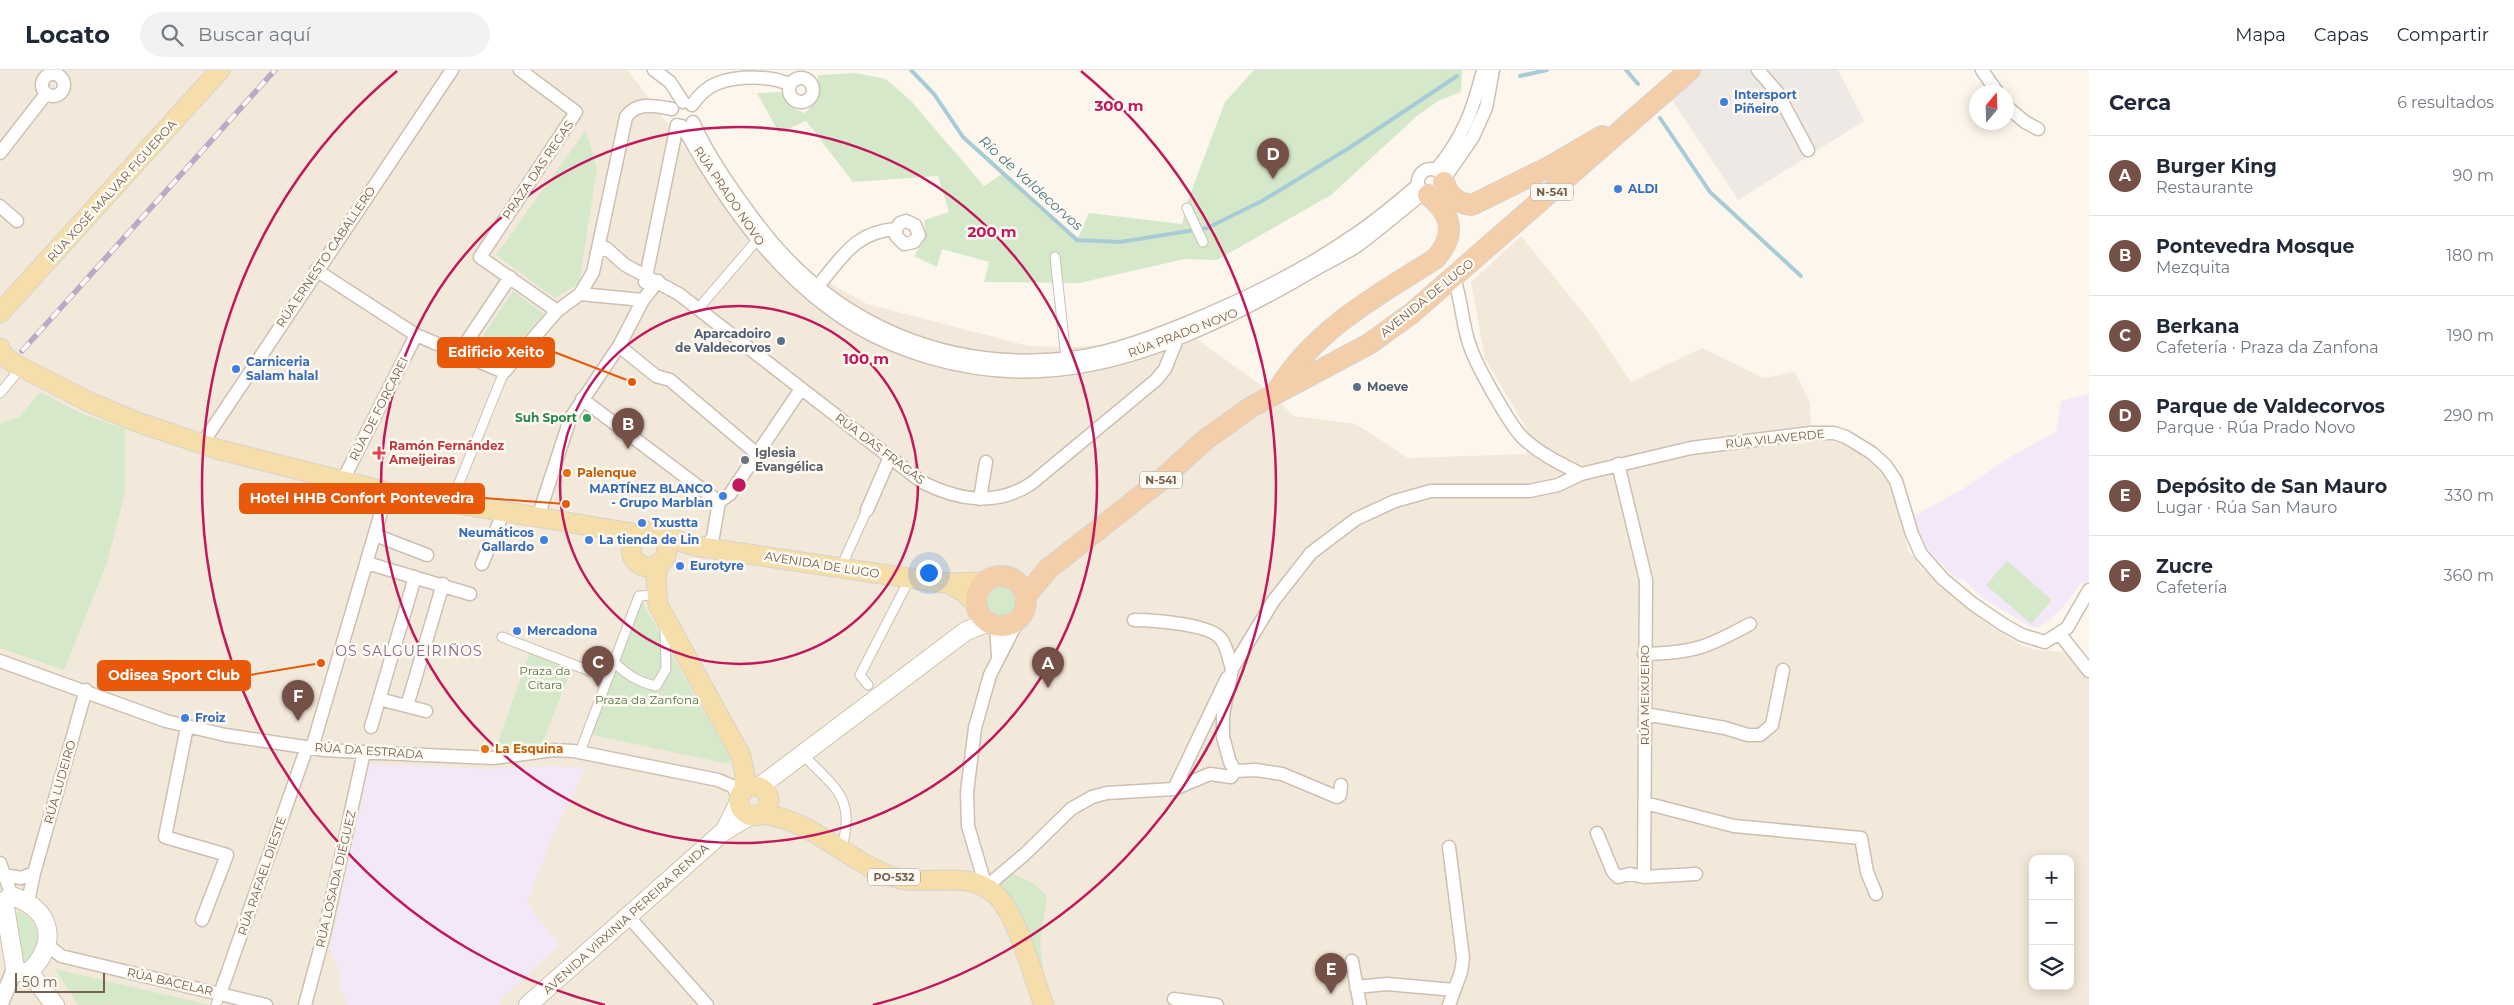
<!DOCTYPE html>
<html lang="es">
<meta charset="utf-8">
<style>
body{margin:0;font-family:Montserrat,sans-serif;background:#f2f2f3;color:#1f2937}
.controls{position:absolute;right:15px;bottom:15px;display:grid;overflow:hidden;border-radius:10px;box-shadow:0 2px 12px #0003}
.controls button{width:45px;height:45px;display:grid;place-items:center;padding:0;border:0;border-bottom:1px solid #e0e1e3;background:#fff;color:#1f2937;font:25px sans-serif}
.compass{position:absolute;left:1969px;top:15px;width:45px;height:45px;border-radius:50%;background:#fff;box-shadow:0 2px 12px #0003;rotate:19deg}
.scale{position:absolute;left:15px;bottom:12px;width:90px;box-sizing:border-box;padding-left:5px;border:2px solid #766050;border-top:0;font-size:14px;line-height:18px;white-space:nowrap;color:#766050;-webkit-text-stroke:4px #fefaf2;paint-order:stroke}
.you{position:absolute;left:928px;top:502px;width:18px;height:18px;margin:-12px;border:4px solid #fff;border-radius:50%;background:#1a73e8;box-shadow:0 0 0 8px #1a73e833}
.badge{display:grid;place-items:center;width:32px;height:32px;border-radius:50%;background:#745047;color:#fff;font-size:16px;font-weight:700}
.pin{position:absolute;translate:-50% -41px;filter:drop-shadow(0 1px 2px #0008)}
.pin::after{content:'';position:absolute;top:26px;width:18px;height:15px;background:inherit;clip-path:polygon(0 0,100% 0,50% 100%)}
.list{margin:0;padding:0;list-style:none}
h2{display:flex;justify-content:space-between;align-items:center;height:65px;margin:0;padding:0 20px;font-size:21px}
h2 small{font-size:16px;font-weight:400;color:#747a83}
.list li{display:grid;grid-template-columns:32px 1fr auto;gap:15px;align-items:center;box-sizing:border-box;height:80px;padding:0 20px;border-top:1px solid #e0e1e3}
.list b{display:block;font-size:19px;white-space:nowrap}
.list p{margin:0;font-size:16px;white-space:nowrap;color:#747a83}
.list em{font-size:16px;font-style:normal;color:#747a83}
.icon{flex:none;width:28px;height:28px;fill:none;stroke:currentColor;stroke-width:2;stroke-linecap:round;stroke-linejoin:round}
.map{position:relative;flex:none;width:2089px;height:935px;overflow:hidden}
header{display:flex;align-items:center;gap:30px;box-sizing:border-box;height:70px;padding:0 25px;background:#fff;border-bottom:1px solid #e0e1e3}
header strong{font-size:24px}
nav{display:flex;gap:28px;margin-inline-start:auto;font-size:18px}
.search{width:350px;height:45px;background:#f2f2f3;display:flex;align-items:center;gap:12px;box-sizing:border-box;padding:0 18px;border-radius:28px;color:#747a83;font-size:19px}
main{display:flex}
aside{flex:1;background:#fff}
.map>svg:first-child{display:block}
</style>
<header>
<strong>Locato</strong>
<div class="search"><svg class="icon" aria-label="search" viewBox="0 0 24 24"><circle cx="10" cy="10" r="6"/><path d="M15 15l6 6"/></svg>Buscar aquí</div>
<nav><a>Mapa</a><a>Capas</a><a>Compartir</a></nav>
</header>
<main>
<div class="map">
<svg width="2089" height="935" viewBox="0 0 2089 935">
<rect width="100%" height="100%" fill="#fcf6ec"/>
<path fill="#f3e9da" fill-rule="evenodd" d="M0 0H628L754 171 867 234 1029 276 1072 277 1197 269 1262 316 1294 346 1356 354 1408 388 1526 384 1527 360 1485 289 1471 212 1521 166 1593 255 1631 312 1702 278 1764 308 1795 302 1810 333 1811 356 1828 370 1850 376 1872 389 1895 423 1908 480 1914 488 1917 489V493L1924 501H1927L1939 512 1938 515 1942 519 1946 518 1986 553 2021 575 2035 580 2065 582 2089 588V935H0ZM2033 789H2070V916H2033Z"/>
<path fill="#eee9e4" d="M1683 0H1838L1864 51 1738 130 1666 21Z"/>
<path fill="#f3e8f8" d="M2089 324V510L2085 514 2081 513 2062 538 2046 553 2039 557H2031L1983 528 1962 508 1958 510 1931 484 1922 468 1915 448 1921 442 1963 419 2010 387 2056 362 2061 331Z
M370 694 492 699 552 696 585 699 554 762 527 833 559 875 499 931V935H347L340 916V902L330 878Z"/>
<path fill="#d5e9ca" d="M1254 0H1462L1461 22 1438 31 1417 46 1331 125 1217 190 1185 189 1079 213 984 212 989 192 942 179 937 197 914 186C924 169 928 173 924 150L949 142 938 106 853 112 806 51 779 63 757 23 781 22C786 34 793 39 805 43L817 30 818 5 856 3 886 9 911 31 984 116 1002 104 1077 170 1089 143 1182 154 1188 130 1225 32Z
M586 60 597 99 579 213 555 228 496 185Z
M513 221 544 244 504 288 484 281 481 269Z
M40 322 83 344 125 359V422L107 493 64 600 0 578V356L3 352 19 347Z
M2007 491 2052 530 2031 554 1986 515Z
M986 531a15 15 0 1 1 30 0a15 15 0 1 1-30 0Z
M639 526 731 690 729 694 587 664Z
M531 579 573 595 539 682 492 688Z
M1006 800 1034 814 1047 826 1040 873 1043 899 1032 902 995 808Z
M18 841C32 845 43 866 36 880 34 884 29 889 26 893L20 890 15 846Z
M55 899 210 935H78Z"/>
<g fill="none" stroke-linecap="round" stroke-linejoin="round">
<path stroke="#a8ccd6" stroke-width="4" d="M911 0 934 24 963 67 1077 170 1120 172 1207 158 1262 131 1349 78 1457 6
M1626 0 1638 14
M1520 6 1547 0
M1660 48 1710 122 1801 206"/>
<g stroke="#cdbfb2" stroke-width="11">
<path id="pedestrian" d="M1187 138 1203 172
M1055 187 1066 288
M698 239 757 170
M0 323 21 298
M451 433 504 302
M841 497 867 440
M502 567 608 608
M614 592C627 605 638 612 656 616L666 599 665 557
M868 615 860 605 910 508
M580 682 639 526 656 525
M804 686C835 717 857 730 841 779
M216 935 220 924"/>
</g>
<g stroke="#cdbfb2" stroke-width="15">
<path id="minor" d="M520 0 576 42 480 187 557 241
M654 0 670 12 683 32
M1758 0 1777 22 1808 80
M1982 0 1997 22
M42 15a11 11 0 1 1 22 0a11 11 0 1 1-22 0Z
M789 20a12 12 0 1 1 24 0a12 12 0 1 1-24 0Z
M692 35C699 25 707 17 718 13 737 6 773 5 790 15
M2006 36 2025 52 2038 59
M693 52C708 86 731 118 753 148 830 254 948 305 1078 287 1113 282 1149 268 1182 255 1241 231 1300 203 1353 166 1376 151 1397 133 1418 115
M682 56C690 69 697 82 705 95 739 149 777 200 830 239 887 282 969 305 1040 301 1135 297 1234 247 1314 200 1328 192 1343 185 1357 176 1380 159 1401 141 1423 123
M0 83 46 24
M1418 112a13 13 0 1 1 26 0a13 13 0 1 1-26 0Z
M1436 100C1463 67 1473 41 1483 0
M1444 109 1473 67 1486 38 1493 0
M0 136 17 151
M597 182 606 178 625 195 679 224 922 412C957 430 997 437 1032 413L1156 310 1165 299 1178 267
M316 200 416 265 504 302 557 241 580 224 593 202 626 47C637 31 655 36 672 39
M1454 208C1462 231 1462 257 1471 279 1478 298 1509 354 1523 368 1540 384 1561 394 1581 404L1691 378 1811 363H1834L1846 367 1872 383 1886 396 1896 411 1912 464 1921 484 1943 509 1973 534 2004 555 2022 565 2045 572 2067 558 2089 520
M645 212 677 55
M817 217C842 188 854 162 896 159L900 153 906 151 915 155 919 165 914 172 904 174 896 166V159
M580 224 643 230
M619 276 656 306 670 310 757 384
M459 283 510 207
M582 329 719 432
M202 374 452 0
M1618 394 1646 510 1644 807 1696 804
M342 412 416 265
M980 429 986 392
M719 432 730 424 801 319
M867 440 890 387
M538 447 570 349 619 276 643 230 658 211
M375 465 427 485
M706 477 713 467 719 432
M367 493 470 524
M482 494 504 441
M1134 550C1152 550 1211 554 1221 569 1227 576 1229 590 1232 599
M1014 552V558L990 605 975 658 967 722 968 756 986 817 1025 784 1071 739 1092 727 1107 723 1174 719 1210 704 1231 707 1235 701 1230 692 1223 667V645L1232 599 1274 530 1311 483 1356 449 1395 431 1431 421H1529L1558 415 1581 404
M996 555 998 586
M2059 563 2089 601
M1644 584C1694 583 1708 577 1750 554
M0 591 166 651 225 665 325 680 379 683 494 688 553 680 574 681 718 710 732 716 740 728
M379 629 426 641
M407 636 443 514
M1645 644 1725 658 1748 665H1760L1772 655 1783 600
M187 657 165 767 227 785 202 850
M371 657 415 507
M312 678 387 422
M1235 701 1256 700 1282 704 1337 727 1340 725 1341 715
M1174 719 1227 608
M1645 733 1734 756 1861 768 1867 802 1876 824
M1597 763 1613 802 1618 807 1630 804 1644 807
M1449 777 1463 888 1461 902 1449 935
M0 793 12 826
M4 805 21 808 34 803
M28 832 34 803 86 620
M628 846 707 935
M48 875 61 886 266 935
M1352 891 1360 935
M1356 917 1387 914 1454 920
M220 924 307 677
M1174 929 1217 935
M305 935 324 864 364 682"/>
</g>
<g stroke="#cdbfb2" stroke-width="18">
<path id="tertiary" d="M0 935 15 898"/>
</g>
<g stroke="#d0c0af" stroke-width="20">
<path id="secondary" d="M759 717 966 561 989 552
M725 760 739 732
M12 826C52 840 59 872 29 902H19L15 898 4 831Z
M29 902 55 935
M528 935 723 762 751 745"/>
</g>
<g stroke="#d9d2ce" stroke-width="21">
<path id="primary" d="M0 243 220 0
M0 278 4 286 15 294 89 332 137 352 217 379 387 422 638 464
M631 479a18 18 0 1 1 36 0a18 18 0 1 1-36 0Z
M660 465 695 476 942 513 985 512
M659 493 656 508 658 535 741 686 745 705 744 720
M950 514 965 523 977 535
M739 731a15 15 0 1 1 30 0a15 15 0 1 1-30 0Z
M761 744C812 749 846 791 893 807 927 818 965 798 995 824 1017 843 1033 907 1044 935"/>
</g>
<g stroke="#d9d2ce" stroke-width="22">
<path id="trunk" d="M1444 112C1449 127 1457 133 1472 135L1549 97 1602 66
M1277 321C1314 260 1376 226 1435 189 1457 165 1452 144 1428 125
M976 531a25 25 0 1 1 50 0a25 25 0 1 1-50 0Z
M1026 526 1048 499 1161 410 1205 370 1251 337 1369 274 1412 243 1690 0"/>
</g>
<use href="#pedestrian" stroke="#fff" stroke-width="9"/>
<use href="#minor" stroke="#fff" stroke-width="12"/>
<use href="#tertiary" stroke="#fff" stroke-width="15"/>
<use href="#secondary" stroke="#fff" stroke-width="18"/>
<use href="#primary" stroke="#f5deaa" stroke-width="19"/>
<use href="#trunk" stroke="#f3cea9" stroke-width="20"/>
<g stroke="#bba9c6" stroke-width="5.5">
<path id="rail" d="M22 281 275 0"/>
</g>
<use href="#rail" stroke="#fefaf2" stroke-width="4" stroke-dasharray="11" stroke-linecap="butt"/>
</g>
<g fill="none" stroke="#c2185b" stroke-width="2.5">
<circle cx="739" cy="415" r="179"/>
<circle cx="739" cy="415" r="358"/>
<path d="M605 935A537 537 0 0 1 397 1M1081 1A537 537 0 0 1 873 935"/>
</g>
<g fill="#3f7fe0" stroke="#fefaf2" stroke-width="2">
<circle cx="1724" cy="32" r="5"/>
<circle cx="1618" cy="119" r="5"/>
<circle cx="236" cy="299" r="5"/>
<circle cx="723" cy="426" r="5"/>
<circle cx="642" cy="453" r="5"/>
<circle cx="544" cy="470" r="5"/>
<circle cx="589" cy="470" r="5"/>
<circle cx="680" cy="496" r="5"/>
<circle cx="517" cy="561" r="5"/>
<circle cx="185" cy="648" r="5"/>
</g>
<g fill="#5c6f8a" stroke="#fefaf2" stroke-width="2">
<circle cx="781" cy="271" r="5"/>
<circle cx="1357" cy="317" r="5"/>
</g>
<circle fill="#2e9e5b" stroke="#fefaf2" stroke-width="2" cx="587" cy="348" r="5"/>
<path fill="#e0444e" stroke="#fefaf2" stroke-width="2" d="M376.5 375.5h5v5h5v5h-5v5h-5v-5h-5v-5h5z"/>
<circle fill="#6b7280" stroke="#fefaf2" stroke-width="2" cx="745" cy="390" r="5"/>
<g fill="#e8710a" stroke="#fefaf2" stroke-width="2">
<circle cx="567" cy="403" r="5"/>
<circle cx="485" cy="679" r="5"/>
</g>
<g text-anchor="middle" stroke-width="5" stroke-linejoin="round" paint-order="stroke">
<g fill="#fefaf2" stroke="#9f8e81" stroke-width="1">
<rect x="1531" y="113.5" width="42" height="17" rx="4"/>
<rect x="1140" y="401.5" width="42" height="17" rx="4"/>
<rect x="868" y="798.5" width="52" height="17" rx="4"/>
</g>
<g font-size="11" font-weight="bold" fill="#766050">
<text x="1552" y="126">N-541</text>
<text x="1161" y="414">N-541</text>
<text x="894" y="811">PO-532</text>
</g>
<g font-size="12" font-weight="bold" fill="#366cbe" stroke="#fefaf2" text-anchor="start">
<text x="1734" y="29">Intersport<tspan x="1734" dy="14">Piñeiro</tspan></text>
<text x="1628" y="123">ALDI</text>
<text x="246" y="296">Carniceria<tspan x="246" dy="14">Salam halal</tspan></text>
<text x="713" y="423" text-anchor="end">MARTÍNEZ BLANCO<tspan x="713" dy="14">- Grupo Marblan</tspan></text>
<text x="652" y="457">Txustta</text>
<text x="534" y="467" text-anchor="end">Neumáticos<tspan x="534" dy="14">Gallardo</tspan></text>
<text x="599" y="474">La tienda de Lin</text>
<text x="690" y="500">Eurotyre</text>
<text x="527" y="565">Mercadona</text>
<text x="195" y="652">Froiz</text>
</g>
<g font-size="12" fill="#766050" stroke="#fefaf2">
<text transform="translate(538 100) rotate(-56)" y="4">PRAZA DAS REGAS</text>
<text transform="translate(112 121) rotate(-48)" y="4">RÚA XOSÉ MALVAR FIGUEROA</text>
<text transform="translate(729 126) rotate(56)" y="4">RÚA PRADO NOVO</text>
<text transform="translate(326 187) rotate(-56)" y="4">RÚA ERNESTO CABALLERO</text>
<text transform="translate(1427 228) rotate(-39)" y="4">AVENIDA DE LUGO</text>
<text transform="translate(1183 263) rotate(-21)" y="4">RÚA PRADO NOVO</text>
<text transform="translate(379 339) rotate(-63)" y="4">RÚA DE FORCAREI</text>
<text transform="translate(1775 369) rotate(-6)" y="4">RÚA VILAVERDE</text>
<text transform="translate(880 379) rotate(37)" y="4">RÚA DAS FRAGAS</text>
<text transform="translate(822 495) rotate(9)" y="4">AVENIDA DE LUGO</text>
<text transform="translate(1645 625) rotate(-90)" y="4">RÚA MEIXUEIRO</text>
<text transform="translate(369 681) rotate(4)" y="4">RÚA DA ESTRADA</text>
<text transform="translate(60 712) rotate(-74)" y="4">RÚA LUDEIRO</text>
<text transform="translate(262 806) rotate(-71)" y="4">RÚA RAFAEL DIESTE</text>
<text transform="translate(336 809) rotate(-77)" y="4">RÚA LOSADA DIÉGUEZ</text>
<text transform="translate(626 849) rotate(-42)" y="4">AVENIDA VIRXINIA PEREIRA RENDA</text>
<text transform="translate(170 912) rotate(13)" y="4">RÚA BACELAR</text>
</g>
<g font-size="12" font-weight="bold" fill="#4e5e75" stroke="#fefaf2" text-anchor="end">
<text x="771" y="268">Aparcadoiro<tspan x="771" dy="14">de Valdecorvos</tspan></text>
<text x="1367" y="321" text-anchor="start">Moeve</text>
</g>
<g font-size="12" font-weight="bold" fill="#27864d" stroke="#fefaf2" text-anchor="end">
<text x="577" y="352">Suh Sport</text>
</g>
<g font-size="12" font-weight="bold" fill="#be3a42" stroke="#fefaf2" text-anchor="start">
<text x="389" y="380">Ramón Fernández<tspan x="389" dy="14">Ameijeiras</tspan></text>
</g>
<g font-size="12" font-weight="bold" fill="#5b616d" stroke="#fefaf2" text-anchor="start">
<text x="755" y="387">Iglesia<tspan x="755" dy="14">Evangélica</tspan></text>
</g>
<g font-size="12" font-weight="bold" fill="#c56008" stroke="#fefaf2" text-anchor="start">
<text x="577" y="407">Palenque</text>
<text x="495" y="683">La Esquina</text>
</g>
<g font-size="12" fill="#547a48" stroke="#fefaf2">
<text x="545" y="605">Praza da<tspan x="545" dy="14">Cítara</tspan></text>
<text x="647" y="634">Praza da Zanfona</text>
</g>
<g font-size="14" font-style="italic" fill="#4a7987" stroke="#fefaf2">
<text transform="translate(1031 113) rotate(42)" y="5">Río de Valdecorvos</text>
</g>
<g font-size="14" letter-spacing="1" fill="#866891" stroke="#fefaf2">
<text x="409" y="586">OS SALGUEIRIÑOS</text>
</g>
</g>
<circle cx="739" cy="415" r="8" fill="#c2185b" stroke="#fefaf2" stroke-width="2.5"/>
<g font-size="15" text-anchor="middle" font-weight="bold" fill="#c2185b" stroke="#fefaf2" stroke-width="5" stroke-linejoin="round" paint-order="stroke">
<text x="1119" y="41">300 m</text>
<text x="992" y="167">200 m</text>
<text x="866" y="294">100 m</text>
</g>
<path fill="none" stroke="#e8590c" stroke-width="2" d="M632 312L554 282M566 434L484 428M321 593L250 605"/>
<g fill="#e8590c" stroke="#fefaf2" stroke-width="2">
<circle cx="632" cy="312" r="5"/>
<circle cx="566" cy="434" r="5"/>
<circle cx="321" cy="593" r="5"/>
</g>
<g fill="#e8590c" stroke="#e8590c" stroke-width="2">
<rect x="438" y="268" width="116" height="29" rx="5"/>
<rect x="240" y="414" width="244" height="29" rx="5"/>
<rect x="98" y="591" width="152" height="29" rx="5"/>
</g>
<g font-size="14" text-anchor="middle" font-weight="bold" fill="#fff">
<text x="496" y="287">Edificio Xeito</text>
<text x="362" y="433">Hotel HHB Confort Pontevedra</text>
<text x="174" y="610">Odisea Sport Club</text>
</g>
</svg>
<div class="controls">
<button>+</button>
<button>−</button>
<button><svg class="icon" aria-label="layers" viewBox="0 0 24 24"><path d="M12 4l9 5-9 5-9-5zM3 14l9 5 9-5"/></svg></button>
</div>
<svg class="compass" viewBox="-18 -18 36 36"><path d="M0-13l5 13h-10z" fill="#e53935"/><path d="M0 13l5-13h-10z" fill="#747a83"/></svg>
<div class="scale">50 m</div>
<div class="you"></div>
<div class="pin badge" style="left:1048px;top:618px">A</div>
<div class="pin badge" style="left:628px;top:379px">B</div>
<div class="pin badge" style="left:598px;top:617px">C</div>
<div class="pin badge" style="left:1273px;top:109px">D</div>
<div class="pin badge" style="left:1331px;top:924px">E</div>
<div class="pin badge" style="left:298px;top:651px">F</div>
</div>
<aside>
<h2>Cerca<small>6 resultados</small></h2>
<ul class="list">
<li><span class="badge">A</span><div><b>Burger King</b><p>Restaurante</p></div><em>90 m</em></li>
<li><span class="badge">B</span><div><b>Pontevedra Mosque</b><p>Mezquita</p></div><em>180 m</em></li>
<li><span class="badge">C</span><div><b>Berkana</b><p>Cafetería · Praza da Zanfona</p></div><em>190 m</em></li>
<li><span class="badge">D</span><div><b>Parque de Valdecorvos</b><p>Parque · Rúa Prado Novo</p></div><em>290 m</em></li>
<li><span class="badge">E</span><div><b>Depósito de San Mauro</b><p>Lugar · Rúa San Mauro</p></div><em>330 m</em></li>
<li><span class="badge">F</span><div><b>Zucre</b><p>Cafetería</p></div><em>360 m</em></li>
</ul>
</aside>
</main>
